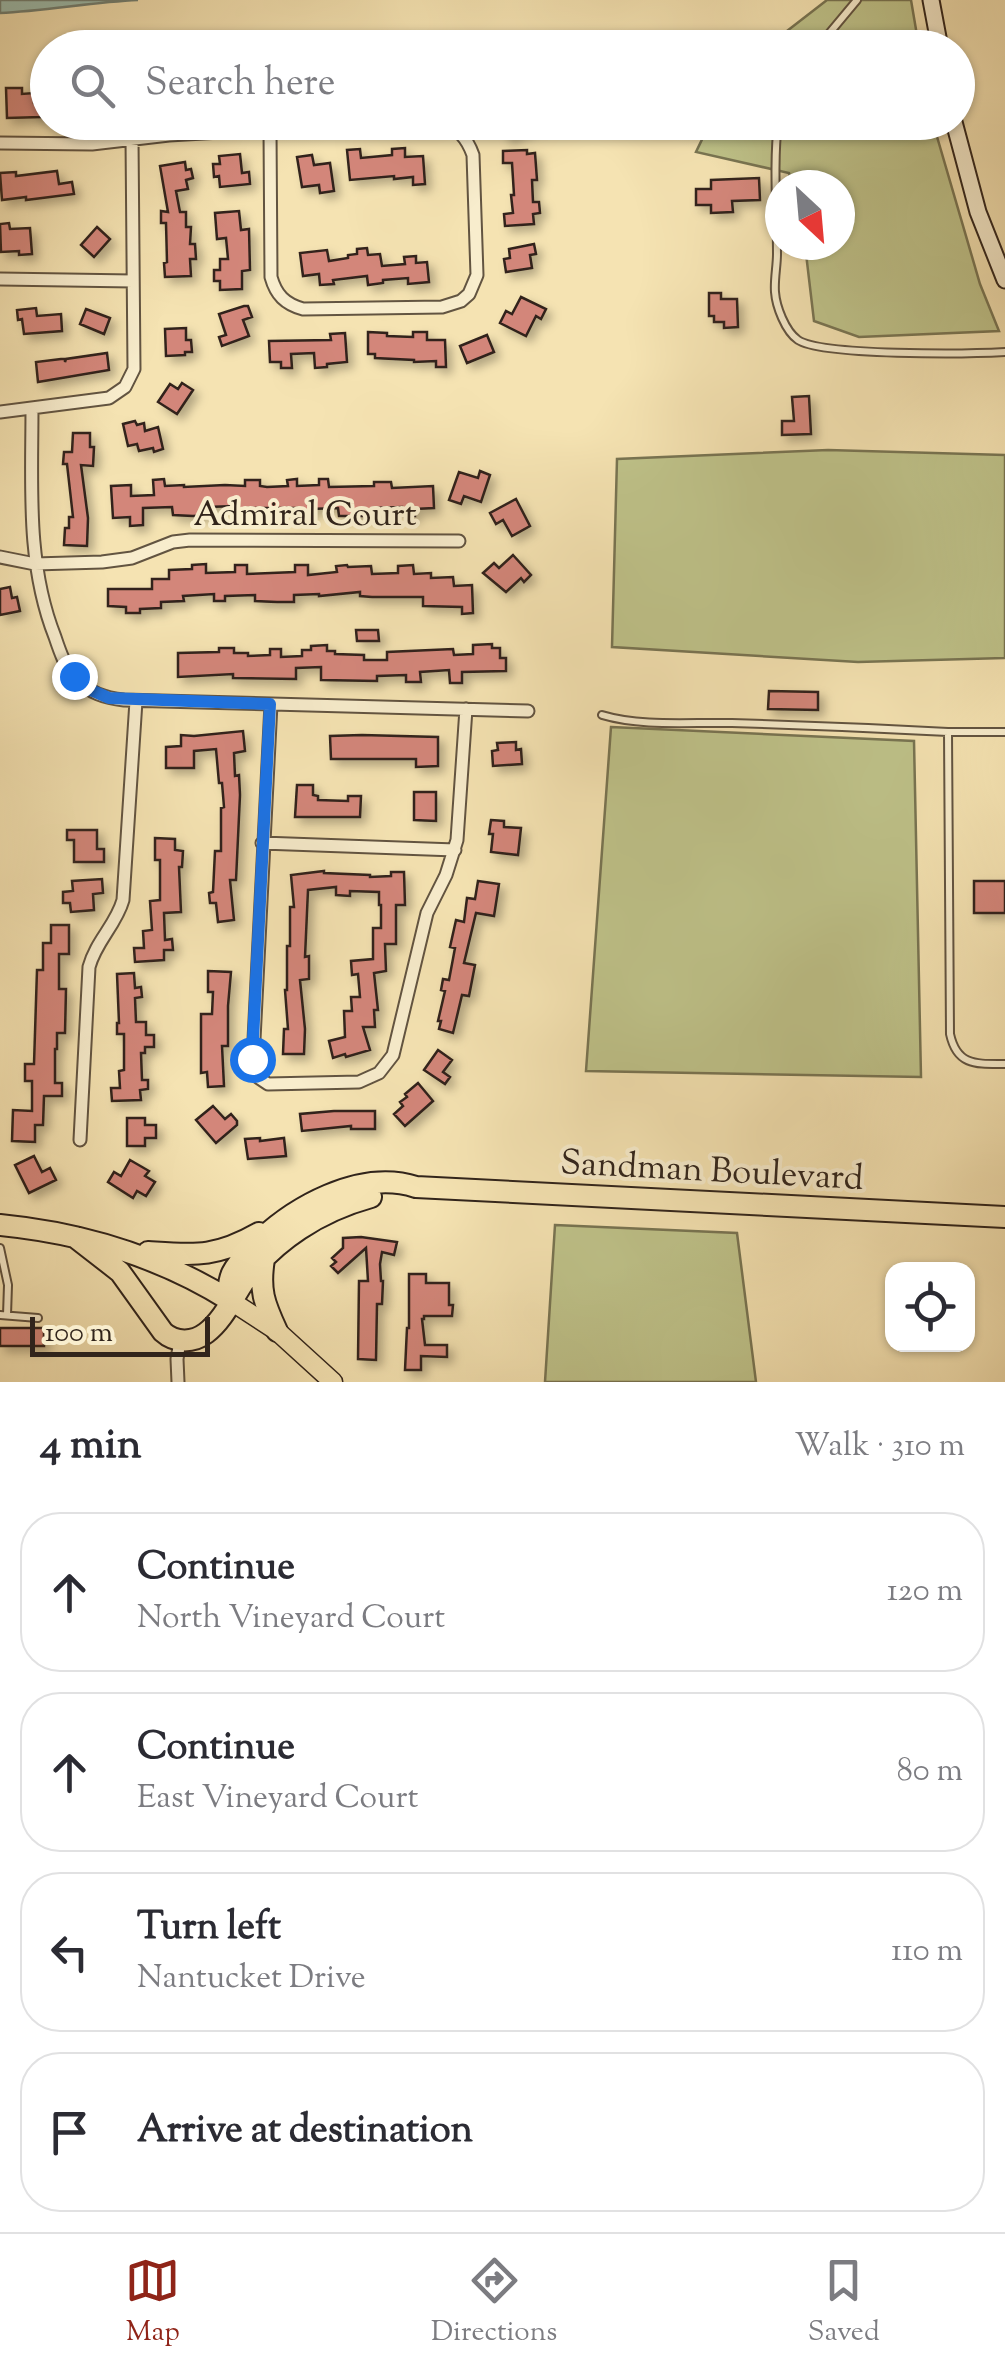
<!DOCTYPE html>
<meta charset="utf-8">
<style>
body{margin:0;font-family:"Sorts Mill Goudy",serif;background:#f7f7f7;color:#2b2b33}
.controls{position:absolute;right:30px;bottom:30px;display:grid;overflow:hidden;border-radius:20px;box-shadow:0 2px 8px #0004}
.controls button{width:90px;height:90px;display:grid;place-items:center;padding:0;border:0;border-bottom:2px solid #e1e1e2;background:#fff;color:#2b2b33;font:50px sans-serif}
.compass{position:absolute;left:765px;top:170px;width:90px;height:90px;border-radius:50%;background:#fff;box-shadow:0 2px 8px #0004;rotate:154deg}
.scale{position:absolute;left:30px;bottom:25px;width:180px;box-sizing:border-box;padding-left:10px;border:5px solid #31241b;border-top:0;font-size:28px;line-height:35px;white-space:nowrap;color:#31241b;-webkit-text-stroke:8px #f8edcd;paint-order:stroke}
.stop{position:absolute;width:30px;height:30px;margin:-22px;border:8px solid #1a73e8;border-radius:50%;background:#fff}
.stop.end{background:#1a73e8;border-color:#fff;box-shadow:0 2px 10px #0008}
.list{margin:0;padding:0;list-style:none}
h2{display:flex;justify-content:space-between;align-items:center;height:130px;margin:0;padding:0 40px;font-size:42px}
h2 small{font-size:32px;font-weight:400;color:#7c7c81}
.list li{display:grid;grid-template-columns:65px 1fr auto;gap:30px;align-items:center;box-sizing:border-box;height:160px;margin:0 20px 20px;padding:0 20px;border:2px solid #e1e1e2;border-radius:40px}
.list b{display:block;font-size:38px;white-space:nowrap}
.list p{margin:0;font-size:32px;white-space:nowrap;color:#7c7c81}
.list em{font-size:32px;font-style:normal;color:#7c7c81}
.icon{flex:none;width:55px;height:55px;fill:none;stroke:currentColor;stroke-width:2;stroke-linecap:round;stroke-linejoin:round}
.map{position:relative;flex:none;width:1005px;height:1382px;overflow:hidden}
.search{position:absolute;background:#fff;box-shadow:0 2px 8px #0004;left:30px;right:30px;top:30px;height:110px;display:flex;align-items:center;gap:25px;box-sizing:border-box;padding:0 35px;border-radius:55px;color:#7c7c81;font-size:38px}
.sheet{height:850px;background:#fff}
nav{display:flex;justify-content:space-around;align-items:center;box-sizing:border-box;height:140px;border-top:2px solid #e1e1e2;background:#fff;font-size:28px;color:#7c7c81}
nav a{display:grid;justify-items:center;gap:5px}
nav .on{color:#8f2418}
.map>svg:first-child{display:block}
</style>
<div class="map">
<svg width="1005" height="1382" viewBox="0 0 1005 1382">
<defs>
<filter id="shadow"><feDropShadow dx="5.5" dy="5.5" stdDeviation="5" flood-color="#0004"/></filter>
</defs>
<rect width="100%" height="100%" fill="#f5e3b2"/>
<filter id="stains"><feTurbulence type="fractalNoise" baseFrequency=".002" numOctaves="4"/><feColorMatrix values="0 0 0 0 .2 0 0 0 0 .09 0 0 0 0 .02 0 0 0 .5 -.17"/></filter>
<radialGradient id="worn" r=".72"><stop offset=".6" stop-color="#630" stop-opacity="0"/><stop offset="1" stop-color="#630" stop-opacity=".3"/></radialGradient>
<path fill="#bfc38a" stroke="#787452" stroke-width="2.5" d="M827 0H911L919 47 765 48Z
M710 123H933L980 284 999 331 859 337 814 321 805 245H840V185H793L789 173 696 152Z
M828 450 1005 455V658L858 662 612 647 617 459Z
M611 727 914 741 921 1077 586 1071Z
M555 1225 737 1233 756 1382H545Z"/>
<path fill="#9cbeb0" stroke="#718074" stroke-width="2.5" d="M0 0H138C92 2 46 11 0 13Z"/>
<path fill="#d3867a" stroke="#31241b" stroke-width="2.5" filter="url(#shadow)" d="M6 88H22V94L34 93V103H40L41 117 7 118Z
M500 122H541L507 138Z
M405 148V157L423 156 425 184 413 185V177L394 179V176L350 180 347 150 360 149 361 158 392 155V149Z
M527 150V154L535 153 537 180H532L533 202H539L540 213 533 214 534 224 505 226 504 214 513 213 511 195H514L512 163H503V151Z
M240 154 242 173 249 172 250 184 220 187 219 176 214 177 213 164H220L219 156Z
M312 155 314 165 330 163 334 191 320 193 319 185 302 187 297 157Z
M185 162 186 170 191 169 193 178 186 180 188 189 176 191 180 212H186V227H191L190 244H195L196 259H190L191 276 165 277 164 263 167 262 166 223H161V211L168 212 160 166Z
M57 171 59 184 72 182 74 194 26 200V197L2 200 0 173 16 172V176Z
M759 178 760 200 732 201 733 212 711 213V205H696V189H711V180Z
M239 211 241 230 249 229 250 270 242 271V289L220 290V281H214V270H220V259H228L226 238 217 239 215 213Z
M9 223 10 229 30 228 32 254 19 255V251L1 252 0 224Z
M97 227 110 239 94 257 81 245Z
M534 244 536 254 530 255 532 268 506 272 504 259 510 258 509 249Z
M367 248 368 255 380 254 382 266 405 264 404 257 416 256V263L427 262 429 282 408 284V278L383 280V283L368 285 367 276 333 280 334 284 320 285 319 274 303 276 300 253 327 250 329 261 348 258V255L357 254V249Z
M709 293H721V299H737L738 327 724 328V322H714V316H709Z
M521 297 546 309 541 319 536 316 526 336 500 323 506 311 512 314Z
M244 306H248L252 317 243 320 249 336 222 346 219 337 226 335 219 314Z
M36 308 37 316 61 314 62 331 24 334 22 319 18 320 17 310Z
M86 309 110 318 104 334 80 324Z
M186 328V340H191L192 352H185V355L166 356 165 329Z
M368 332 387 333V336L413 337V332H427V340H445L446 367H436V361L414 362V360L375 358V354H368Z
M345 333 347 362 327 364V367L315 368 314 353 291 354 292 368H281V362H270L269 341 331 340 330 334Z
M487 335 494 352 467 363 460 346Z
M107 353 109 370 38 382 36 362 61 359H65V362L66 359Z
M182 383 193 390 177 414 158 402 170 384 178 389Z
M809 396 811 434 782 435V421H794L792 397Z
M135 421 137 425 144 423 145 431 158 427 163 449 154 452 153 448 139 451 137 444 128 446 123 424Z
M73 433H90V447H94L93 466 81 465 88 518 87 546 64 545 65 528H69V517H73L67 464H63L64 452H72Z
M480 471 490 475 481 502 464 496 461 504 449 500 459 472 478 478Z
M164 479 165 486 184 485V487L225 485 245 486V480H260V486L267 487 288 486 287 480 297 479V486L319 485V479H328L329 487 374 486V482H391L392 488 433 486 434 508 415 509V516H402V507L373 508V516H339L338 508 310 509V515L297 516V508H249V515H236V506L207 507 208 515 193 516 173 515 172 507 143 508V525L130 526V517L113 518 111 486 131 485V496L154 495 153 480Z
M516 499 530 526 512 536 503 520 496 524 490 513Z
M513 555 531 575 524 582 521 578 506 592 483 573 494 563 499 568Z
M206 564V573L235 572V565H247V574L295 572V565H308V575L337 572 336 566 347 565 348 567 371 566 372 574 398 573V566L413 565 414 574 431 573V578L453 577 454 586 472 585 473 613 462 614V607L423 606V597H372L360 596V592L319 596V594L294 595V602H277L255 601V595L225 596V601H214V594L183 596 184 601 161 602V608L140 609V613H126V607L108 606V589H152V579H169V570L192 569V565Z
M10 587 12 598 17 597 20 611 0 615V589Z
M356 630H378L379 641H357Z
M492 644V648H500V658H506V671L462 672V683H450L449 670 420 672 421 682H406V675L377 676V681L321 680V667L296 668V679L233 678V674L178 677V653L219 652V648H234V653H248V656L270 655V649H281V657L302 656V650H311V646L327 645V651H335V654L364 655V660H387V652L453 649 454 655 473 654V645Z
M769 691 818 692V710L768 709Z
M243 731 245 751 234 753 235 776 239 775 240 795 236 880H230L234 920 218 922 216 903H210L209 893 213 892 215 851H221V808L224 807 222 783H219L216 749 194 751V768H166V747L181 746V735L194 736Z
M362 735 438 737V766L416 767V759H331L330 736Z
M516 742V750L521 749 522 764 493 766 492 751 498 750 497 743Z
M297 785H313V795L318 796V800L348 801V796H361L360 817H295Z
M414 792H436V821L414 820Z
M491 820 504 821V827L521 828 518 855 491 852 493 834H489Z
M67 830H97V849H104V862H74V840H67Z
M155 838 175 839V850L183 851 182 867H179L181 912 164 913 165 940 172 939 173 950H164V960L135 962 134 948H144L143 931 152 930 150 901 160 900V860H155Z
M324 871V873L370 875V877L391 876V872H404L405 905H396V944H385L386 971 374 973 378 1010H374L375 1027H363L370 1050 346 1057 345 1054 333 1058 329 1041 345 1037 344 1011H352L351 997H360L358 974 352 975 351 961 373 959V928H381V905H379V892L350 891V896L336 895V887L308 890 305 957 309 956V979L300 980 305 1029 304 1054H283L284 1029H288L285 990H287V946H290V907H294L291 875Z
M102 879 103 893 93 894 94 910 71 912 70 903H63V892L73 891 72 881Z
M478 881 499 884 494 916 476 913 464 963 475 965 469 996 462 995 453 1033 439 1029 441 1021H438L445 991 441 990 443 979 449 980 455 948 450 947 456 920 464 922 467 898 475 899Z
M974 881H1005V913H974Z
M51 925H69V954H59V989H66L65 1033H57V1049H55V1083H62V1096H44L43 1125H35V1142L12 1141 13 1110 32 1111V1081H25V1064H34L37 970H43V943H51Z
M208 971 231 972 228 1006V1046H222L224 1086 208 1087 207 1072 201 1073V1014H212L213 992H208Z
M134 973 135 988 141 987 142 997 135 998 136 1022H146V1035H154V1047H145V1053H141L142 1080H148V1089L140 1090 141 1100 112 1101 111 1088H120L119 1071 124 1070V1034H117V1023H119L117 974Z
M438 1050 452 1060 443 1072 450 1077 445 1084 424 1070Z
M418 1083 433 1101 405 1126 394 1114 403 1106 400 1102 407 1097 405 1094Z
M213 1106 225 1119 231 1114 237 1121V1125L216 1143 196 1120Z
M334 1111H375V1129H351V1126L302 1131 300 1114Z
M127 1118H145V1125H156V1138H145V1146H127Z
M260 1138V1141L284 1138 286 1156 248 1159 245 1139Z
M34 1156 42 1172 50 1168 56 1180 29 1193 15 1165Z
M130 1160 149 1171 145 1176 155 1182 146 1196 137 1191 133 1198 108 1182 114 1172 121 1176Z
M361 1237 397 1242 394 1255 382 1252 380 1264 381 1281H383L382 1304H377L376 1360 358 1359 359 1281H368L366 1248 338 1273 331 1266 336 1262 332 1258 343 1248V1238Z
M409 1274H426V1283H449V1305H453L452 1316H424V1319H422L425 1345H447V1357L421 1356V1370H405L407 1328H409Z
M0 1328H44V1346H0Z"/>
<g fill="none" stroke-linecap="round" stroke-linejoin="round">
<g stroke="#625441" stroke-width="10">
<path id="lane" d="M817 48 857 0
M778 122C773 166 777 210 777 254 777 266 774 280 775 292 776 306 785 331 798 340 822 356 969 354 1005 352
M602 715C642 727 690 722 732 723 804 725 876 728 948 732
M1005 732H948L950 1034C957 1066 976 1064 1005 1064
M0 1248 8 1285 7 1315
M0 1315 38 1318"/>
</g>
<g stroke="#625441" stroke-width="15">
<path id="street" d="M270 129 271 277C276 295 285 304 303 309L442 307 461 301 469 294 477 275 473 155C467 138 458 128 441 122
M0 143 92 144 169 135 397 122
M0 279 133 281
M32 408C32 485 26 564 55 637 60 652 65 667 76 678 89 693 105 698 124 700L528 711
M0 412 109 398 125 387 134 369 132 139
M0 557 35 564 102 562 132 558 173 542 190 540 459 541
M271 704 253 1059 259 1078 268 1084 359 1082 379 1073 393 1055 427 913 446 875 457 840 466 709
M262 843 455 850
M80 1140 89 967C96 941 116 925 123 900L136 701
M178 1382 177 1359 180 1341"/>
</g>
<g stroke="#31241b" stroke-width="19">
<path id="secondary" d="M931 0 940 48
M954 122 978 212 1005 280"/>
</g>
<g stroke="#31241b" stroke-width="21">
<path id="primary" d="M231 1301 277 1331 333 1382"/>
</g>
<g stroke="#31241b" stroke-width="24">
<path id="highway" d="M0 1225C82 1233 161 1257 231 1301
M75 1237 120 1272 163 1332C175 1343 193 1343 206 1333 222 1321 232 1300 243 1283 274 1240 320 1211 371 1197
M148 1252C195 1255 215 1258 259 1233
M264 1259C259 1290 264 1303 277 1331
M231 1301C224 1276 236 1265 253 1247 292 1207 360 1169 416 1187L1005 1217"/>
</g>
<use href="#lane" stroke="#f8edcd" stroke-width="6"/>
<use href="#street" stroke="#f8edcd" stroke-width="11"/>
<use href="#secondary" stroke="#f8edcd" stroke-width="15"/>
<use href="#primary" stroke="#f5e3b2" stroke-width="18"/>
<use href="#highway" stroke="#f5e3b2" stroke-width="20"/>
</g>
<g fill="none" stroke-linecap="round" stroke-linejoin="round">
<path stroke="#1a73e8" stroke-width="12" d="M74 676 84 687 109 698 270 704 252 1059"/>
</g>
<g text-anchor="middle" stroke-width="8" stroke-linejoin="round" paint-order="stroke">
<g font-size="35" fill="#31241b" stroke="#f8edcd">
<text x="305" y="525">Admiral Court</text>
<text transform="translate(712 1169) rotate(3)" y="12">Sandman Boulevard</text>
</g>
</g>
<rect width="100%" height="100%" filter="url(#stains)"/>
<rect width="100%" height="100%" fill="url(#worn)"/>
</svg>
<div class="controls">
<button><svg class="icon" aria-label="locate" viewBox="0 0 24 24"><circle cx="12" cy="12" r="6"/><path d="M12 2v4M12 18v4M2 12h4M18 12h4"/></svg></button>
</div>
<svg class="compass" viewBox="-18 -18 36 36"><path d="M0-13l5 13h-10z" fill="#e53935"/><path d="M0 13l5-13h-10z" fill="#7c7c81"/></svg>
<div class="scale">100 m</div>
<div class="stop" style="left:252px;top:1059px"></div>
<div class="stop end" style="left:74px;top:676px"></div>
<div class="search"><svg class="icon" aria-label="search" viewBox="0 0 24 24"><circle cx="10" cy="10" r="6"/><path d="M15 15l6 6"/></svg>Search here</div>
</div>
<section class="sheet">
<h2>4 min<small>Walk · 310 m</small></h2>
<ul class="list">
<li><svg class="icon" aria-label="ahead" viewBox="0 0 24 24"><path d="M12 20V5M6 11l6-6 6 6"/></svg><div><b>Continue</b><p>North Vineyard Court</p></div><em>120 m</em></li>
<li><svg class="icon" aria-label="ahead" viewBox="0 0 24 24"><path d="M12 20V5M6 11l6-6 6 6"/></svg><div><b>Continue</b><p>East Vineyard Court</p></div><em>80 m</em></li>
<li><svg class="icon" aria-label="left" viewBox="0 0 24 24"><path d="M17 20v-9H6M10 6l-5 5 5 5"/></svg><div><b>Turn left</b><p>Nantucket Drive</p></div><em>110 m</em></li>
<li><svg class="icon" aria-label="arrive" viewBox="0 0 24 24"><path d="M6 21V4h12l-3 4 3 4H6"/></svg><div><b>Arrive at destination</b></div></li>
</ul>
</section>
<nav>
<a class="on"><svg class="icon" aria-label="map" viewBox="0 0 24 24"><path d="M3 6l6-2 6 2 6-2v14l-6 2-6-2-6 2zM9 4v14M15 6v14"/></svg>Map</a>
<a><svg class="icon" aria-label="directions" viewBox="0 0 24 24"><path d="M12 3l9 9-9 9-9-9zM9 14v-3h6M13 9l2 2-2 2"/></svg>Directions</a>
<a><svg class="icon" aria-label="saved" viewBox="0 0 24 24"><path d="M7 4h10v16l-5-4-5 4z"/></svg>Saved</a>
</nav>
